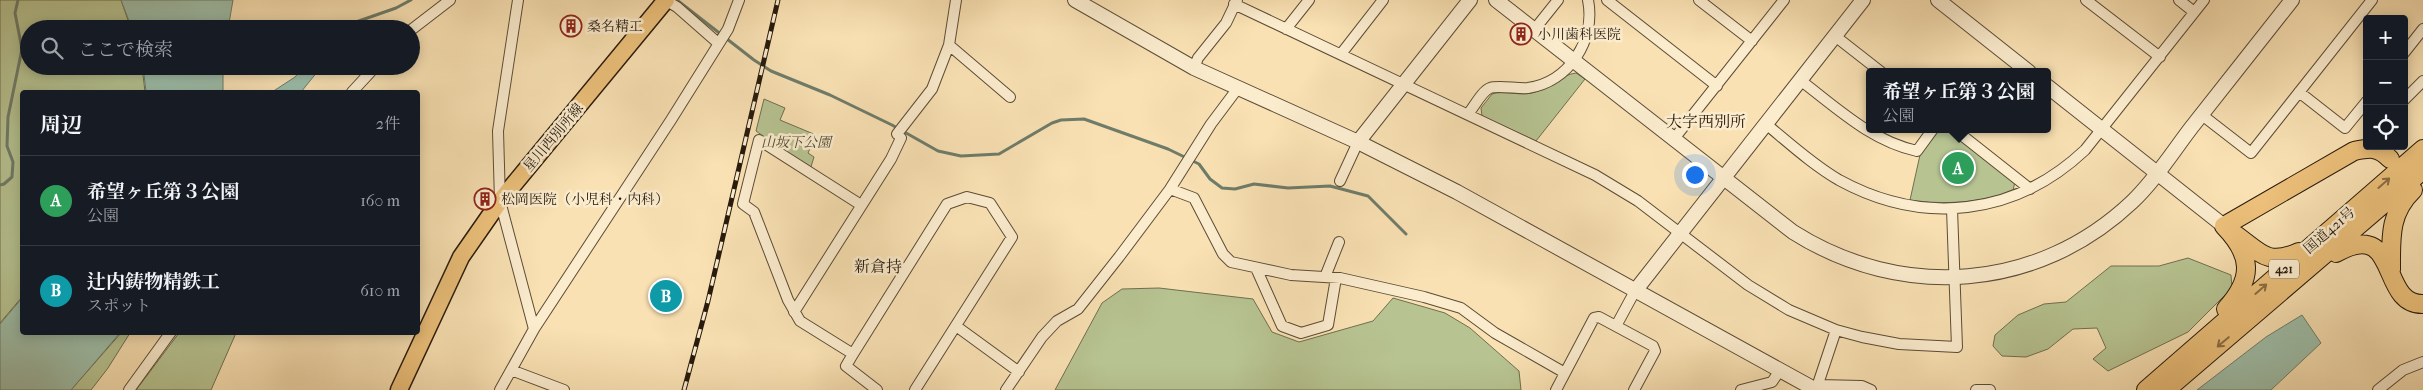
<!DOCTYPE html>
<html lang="ja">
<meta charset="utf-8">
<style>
body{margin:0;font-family:"IM FELL French Canon","Noto Serif JP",serif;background:#20242c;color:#f1f3f6}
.controls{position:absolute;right:15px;top:15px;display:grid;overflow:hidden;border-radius:5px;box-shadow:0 2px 12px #0003}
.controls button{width:45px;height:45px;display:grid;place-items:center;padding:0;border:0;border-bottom:1px solid #363941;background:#171b24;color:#f1f3f6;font:25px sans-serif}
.you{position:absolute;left:1694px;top:174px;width:18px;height:18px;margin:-12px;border:4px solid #fff;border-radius:50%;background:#1a73e8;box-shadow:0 0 0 8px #1a73e833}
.badge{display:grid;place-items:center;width:32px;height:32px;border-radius:50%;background:#db2777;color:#fff;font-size:16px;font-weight:700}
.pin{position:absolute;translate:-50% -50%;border:2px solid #fff;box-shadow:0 1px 5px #0006}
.popup{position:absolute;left:1866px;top:68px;width:185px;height:65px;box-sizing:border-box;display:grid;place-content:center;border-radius:5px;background:#171b24;filter:drop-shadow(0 1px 4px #0005);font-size:16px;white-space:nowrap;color:#9ea1a6}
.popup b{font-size:19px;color:#f1f3f6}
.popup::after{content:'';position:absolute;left:50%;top:100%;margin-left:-10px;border:10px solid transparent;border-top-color:#171b24}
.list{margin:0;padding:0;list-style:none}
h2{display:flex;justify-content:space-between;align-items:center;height:65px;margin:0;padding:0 20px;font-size:21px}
h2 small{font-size:16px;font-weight:400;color:#9ea1a6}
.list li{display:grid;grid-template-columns:32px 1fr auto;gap:15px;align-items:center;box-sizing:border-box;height:90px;padding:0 20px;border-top:1px solid #363941}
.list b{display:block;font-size:19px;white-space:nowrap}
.list p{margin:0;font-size:16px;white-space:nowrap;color:#9ea1a6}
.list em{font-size:16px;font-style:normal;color:#9ea1a6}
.icon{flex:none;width:28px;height:28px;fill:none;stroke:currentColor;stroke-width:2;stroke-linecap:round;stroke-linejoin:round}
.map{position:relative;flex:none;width:2423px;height:390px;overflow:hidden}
.search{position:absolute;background:#171b24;box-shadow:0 2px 12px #0003;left:20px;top:20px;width:400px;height:55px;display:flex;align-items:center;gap:12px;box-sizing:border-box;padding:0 18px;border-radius:28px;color:#9ea1a6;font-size:19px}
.panel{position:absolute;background:#171b24;box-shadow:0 2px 12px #0003;left:20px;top:90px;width:400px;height:245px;border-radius:5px}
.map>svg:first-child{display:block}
</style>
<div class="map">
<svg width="2423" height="390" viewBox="0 0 2423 390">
<rect width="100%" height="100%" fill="#f9e1b3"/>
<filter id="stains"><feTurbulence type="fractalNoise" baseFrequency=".004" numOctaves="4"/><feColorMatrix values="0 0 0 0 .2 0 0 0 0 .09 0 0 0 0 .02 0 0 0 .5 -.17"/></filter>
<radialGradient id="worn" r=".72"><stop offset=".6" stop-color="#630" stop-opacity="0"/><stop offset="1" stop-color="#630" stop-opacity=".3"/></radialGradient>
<path fill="#b7c492" stroke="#6f6f4f" d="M0 0H121L131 29H29V66H142L145 92H22V297L0 323Z
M1576 73 1585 79 1536 141 1482 116 1481 108 1492 94C1502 90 1519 96 1532 93 1548 89 1560 75 1576 73Z
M764 99 785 108 780 120 816 135 808 153 814 157 810 170 756 131Z
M1940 129H1948L2015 181 2013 191C1979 203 1945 205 1910 200L1920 155Z
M2188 258 2231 275 2232 288 2188 332 2108 371 2093 359 2106 348 2097 328 2073 329 2048 349 2026 357 2002 356 1993 346 1995 335 2018 315 2044 304 2066 302 2111 266H2159Z
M1159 288 1253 299 1272 332 1299 342 1373 321 1393 298 1445 313 1470 328 1519 371 1521 390H1055L1102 303 1122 289Z
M121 333H130L108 368 91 390H71Z
M179 333H236L211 390H136Z"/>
<path fill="#9ebea9" stroke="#6e7c6a" d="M121 0H233L228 29H132Z
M143 66H223V92H146Z
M305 66H322L301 92H272L295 77Z
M22 298V332L120 333 71 390H0V324Z
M2302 315 2321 343 2271 390H2197L2266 337Z"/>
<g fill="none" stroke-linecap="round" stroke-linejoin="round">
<path stroke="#6e7c6a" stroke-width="3" d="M677 0 754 60 771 71 830 95 892 125 938 151 961 156 999 154 1052 123 1061 120 1084 119 1168 149 1199 164 1210 179 1222 188 1235 189 1254 184 1288 188 1330 186 1368 196 1406 234
M336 29 396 8 411 0
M0 185 4 184 12 177 13 162 7 146 8 117 22 49 15 13 18 0"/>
<g stroke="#5c4c36" stroke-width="12">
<path id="minor" d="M518 0 498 131 500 201 534 329
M665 0 677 7 718 43
M1607 0 1717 86
M1699 0 1752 41
M2086 0 2160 57
M2179 0 2194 12
M1234 4 1595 175 1638 201 1748 285 1789 310 1836 330 1862 337 1899 344 1957 347 1952 209
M1286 29 1309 0
M411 30 450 0
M1534 30 1558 0
M1835 36 1881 72
M949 45 1010 97
M2404 53 2423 29
M1341 54 1383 0
M1194 68 1198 58 1226 23 1237 0
M1800 80C1837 108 1871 141 1917 151L1933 129
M352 92 376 66
M2299 92 2345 128 2367 101
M2404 100 2423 81
M1468 114C1474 107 1482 91 1490 88 1497 85 1518 89 1528 88 1569 82 1596 40 1588 0
M2202 115 2251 153 2372 0
M1766 124C1789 143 1813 165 1839 180 1923 226 2015 216 2085 150L2204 0
M1954 129 2030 189
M897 134 932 89 949 45 956 0
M1673 140 1784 0
M1340 181 1358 142
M1170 189 1194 198 1223 254 1231 262 1291 275 1340 278 1424 297 1461 308 1495 333 1565 373
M1256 268 1282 326 1301 333 1328 325 1336 278
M1325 277 1339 242
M794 312 891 159 901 138
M956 326 1019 372
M1616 326 1635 291
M853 354 800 321 788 300 754 212 743 204 759 140 861 205
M511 370 564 390
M1818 385 1862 386 1871 390
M129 390 171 332
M500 390 534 329 671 120 728 29 739 0
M877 390 846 366 853 354 947 204 967 197 990 203 1012 237 915 390
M1006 390 1042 337 1057 321 1078 309 1119 257 1170 189 1211 124 1238 88
M1556 390 1594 318 1599 317 1653 346 1655 351 1634 390
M1741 390 1772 382 1780 370
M1816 390 1836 330
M1976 390H1990
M2378 390 2403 370 2423 362"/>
</g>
<g stroke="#5c4c36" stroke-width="16">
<path id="tertiary" d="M1075 0 1194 68 1358 142 1457 192 1816 390
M1496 0 1793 232C1902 301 2038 291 2132 202 2155 180 2172 153 2191 128 2225 85 2258 43 2292 0
M1938 0 2029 72
M2047 86 2224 226
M1358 142 1470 0
M1635 291 1863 0"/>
</g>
<g stroke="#271a0c" stroke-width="19">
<path id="primary" d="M399 390 461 257 500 201 666 0"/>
</g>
<g stroke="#271a0c" stroke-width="20">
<path id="trunk" d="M2224 226 2354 151C2369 148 2378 146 2390 159
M2224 226C2252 255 2254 278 2226 309
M2236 235C2261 253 2267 266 2299 252
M2336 253C2401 217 2378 305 2423 304
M2391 270C2391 238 2389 213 2413 190
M2146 390 2423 149
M2166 390 2423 170"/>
</g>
<use href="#minor" stroke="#fbecce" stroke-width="10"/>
<use href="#tertiary" stroke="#fbecce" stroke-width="14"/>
<use href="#primary" stroke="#ecc07a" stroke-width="16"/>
<use href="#trunk" stroke="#ecc07a" stroke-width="18"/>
<g stroke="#271a0c" stroke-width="5">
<path id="rail" d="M684 390 708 301 778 0"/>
</g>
<use href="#rail" stroke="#fbecce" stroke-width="3" stroke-dasharray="9" stroke-linecap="butt"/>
</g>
<defs><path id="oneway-shaft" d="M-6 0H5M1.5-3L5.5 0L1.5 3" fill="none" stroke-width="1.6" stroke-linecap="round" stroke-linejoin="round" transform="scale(1.25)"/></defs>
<g stroke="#8a6d43">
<use href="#oneway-shaft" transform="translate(2384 183) rotate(-41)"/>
<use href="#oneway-shaft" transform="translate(2261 289) rotate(-41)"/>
<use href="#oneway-shaft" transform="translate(2223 342) rotate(140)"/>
</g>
<defs>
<g id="building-ring" transform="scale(1.125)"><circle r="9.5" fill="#fbecce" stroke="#8f2418" stroke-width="1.5"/><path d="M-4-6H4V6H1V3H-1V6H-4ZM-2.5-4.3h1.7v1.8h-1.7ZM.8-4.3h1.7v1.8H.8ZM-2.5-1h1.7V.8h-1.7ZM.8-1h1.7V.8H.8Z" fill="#8f2418"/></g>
</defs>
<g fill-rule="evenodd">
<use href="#building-ring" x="571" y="26"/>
<use href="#building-ring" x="1521" y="34"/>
<use href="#building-ring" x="485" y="199"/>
</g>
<g text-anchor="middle" stroke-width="5" stroke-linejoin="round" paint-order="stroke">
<rect fill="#fbecce" stroke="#675946" stroke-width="1" x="2269" y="259.5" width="30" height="19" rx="4"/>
<g font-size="12" font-weight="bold" fill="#271a0c">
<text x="2284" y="273">421</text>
</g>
<g font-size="14" fill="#271a0c" stroke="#fbecce" text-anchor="start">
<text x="587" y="31">桑名精工</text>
<text x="1537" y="39">小川歯科医院</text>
<text x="501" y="204">松岡医院（小児科・内科）</text>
</g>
<g font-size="14" fill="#271a0c" stroke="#fbecce">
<text transform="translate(553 137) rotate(-50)" y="5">星川西別所線</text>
<text transform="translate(2329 230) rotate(-41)" y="5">国道421号</text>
</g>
<g font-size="14" font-style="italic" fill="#524d34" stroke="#fbecce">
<text x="796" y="147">山坂下公園</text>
</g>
<g font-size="16" fill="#271a0c" stroke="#fbecce">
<text x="1706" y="127">大字西別所</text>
<text x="878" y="272">新倉持</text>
</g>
</g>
<rect width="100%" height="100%" filter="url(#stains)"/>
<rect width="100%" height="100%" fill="url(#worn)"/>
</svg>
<div class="controls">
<button>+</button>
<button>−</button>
<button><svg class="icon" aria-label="locate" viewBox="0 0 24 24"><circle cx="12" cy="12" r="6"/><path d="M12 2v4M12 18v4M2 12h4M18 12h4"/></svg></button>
</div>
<div class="you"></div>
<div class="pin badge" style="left:1958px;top:168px;background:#2e9e5b">A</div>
<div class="popup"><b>希望ヶ丘第３公園</b>公園</div>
<div class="pin badge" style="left:666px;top:296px;background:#0f9aa8">B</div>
<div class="search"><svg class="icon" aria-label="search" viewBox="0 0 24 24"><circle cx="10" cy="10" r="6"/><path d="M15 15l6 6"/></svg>ここで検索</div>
<section class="panel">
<h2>周辺<small>2件</small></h2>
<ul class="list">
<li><span class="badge" style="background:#2e9e5b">A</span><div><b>希望ヶ丘第３公園</b><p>公園</p></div><em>160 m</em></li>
<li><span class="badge" style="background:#0f9aa8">B</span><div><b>辻内鋳物精鉄工</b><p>スポット</p></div><em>610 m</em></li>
</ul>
</section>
</div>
